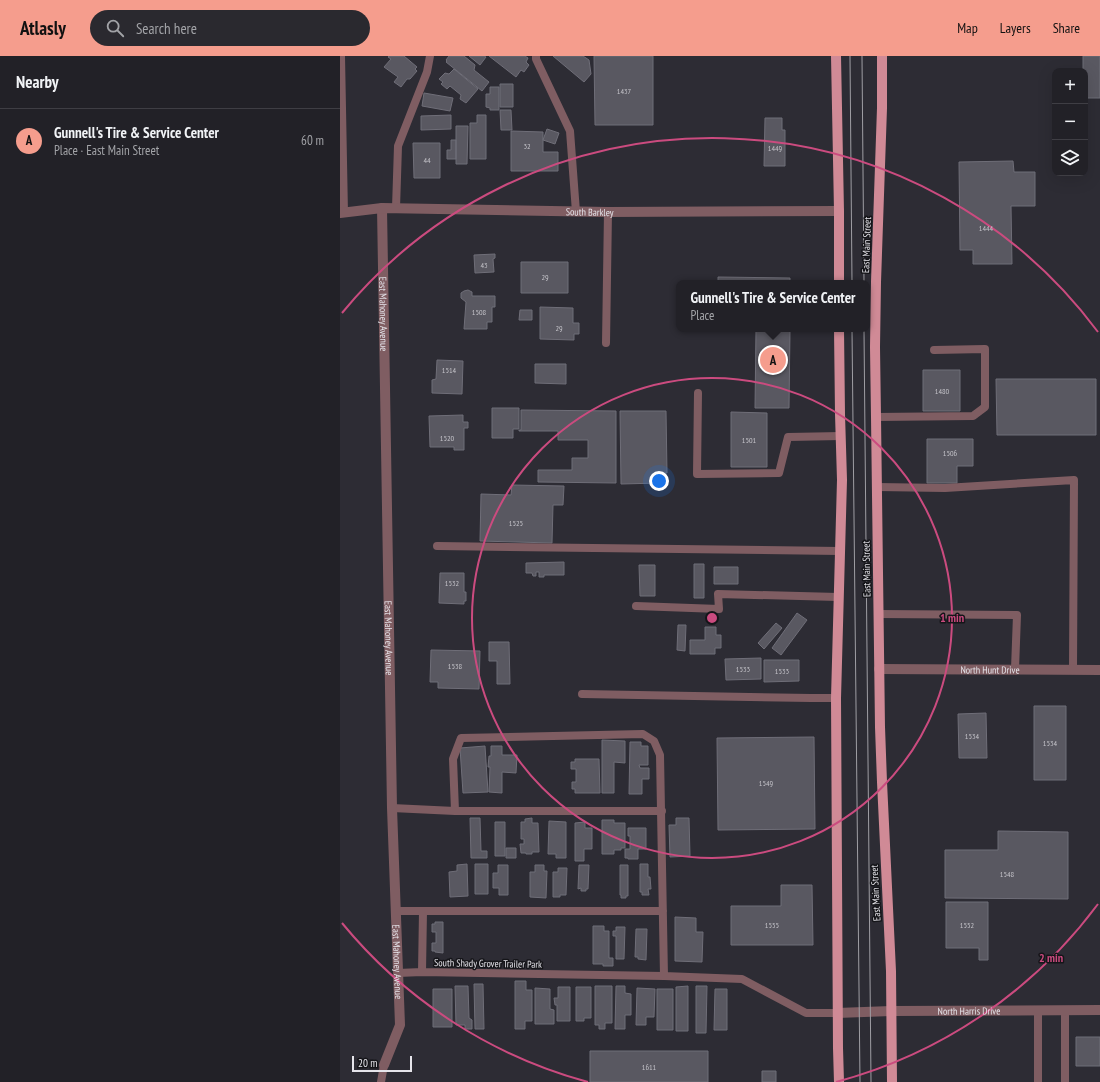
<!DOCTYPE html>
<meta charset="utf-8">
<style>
body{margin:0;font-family:"PT Sans Narrow",sans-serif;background:#2a292f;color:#f1f3f6}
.controls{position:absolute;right:12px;top:12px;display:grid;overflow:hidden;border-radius:8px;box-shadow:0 4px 16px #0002}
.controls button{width:36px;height:36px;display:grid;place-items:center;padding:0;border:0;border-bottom:1px solid #3f3e44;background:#222127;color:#f1f3f6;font:20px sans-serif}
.scale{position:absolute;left:12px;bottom:10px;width:60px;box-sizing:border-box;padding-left:4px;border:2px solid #e6e5eb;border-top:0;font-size:11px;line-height:14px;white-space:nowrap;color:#e6e5eb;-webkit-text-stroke:3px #151519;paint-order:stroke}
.you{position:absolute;left:319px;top:425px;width:14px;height:14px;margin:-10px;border:3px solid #fff;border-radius:50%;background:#1a73e8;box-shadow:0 0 0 6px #1a73e833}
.badge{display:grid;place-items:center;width:26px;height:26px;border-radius:50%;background:#f59d8d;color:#111;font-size:13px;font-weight:700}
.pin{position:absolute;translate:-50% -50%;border:2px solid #fff;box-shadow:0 1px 4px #0006}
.popup{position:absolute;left:336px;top:224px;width:194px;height:52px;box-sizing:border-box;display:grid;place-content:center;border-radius:8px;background:#222127;filter:drop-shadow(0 1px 3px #0005);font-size:13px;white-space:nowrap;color:#a2a3a7}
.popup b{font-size:15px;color:#f1f3f6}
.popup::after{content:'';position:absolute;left:50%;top:100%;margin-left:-8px;border:8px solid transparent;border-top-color:#222127}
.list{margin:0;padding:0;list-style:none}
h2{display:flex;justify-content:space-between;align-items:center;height:52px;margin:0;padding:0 16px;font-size:17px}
h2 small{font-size:13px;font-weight:400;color:#a2a3a7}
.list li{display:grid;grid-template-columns:26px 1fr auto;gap:12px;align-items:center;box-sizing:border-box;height:64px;padding:0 16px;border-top:1px solid #3f3e44}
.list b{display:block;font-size:15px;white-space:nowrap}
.list p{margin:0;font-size:13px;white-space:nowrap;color:#a2a3a7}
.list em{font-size:13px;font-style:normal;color:#a2a3a7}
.icon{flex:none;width:22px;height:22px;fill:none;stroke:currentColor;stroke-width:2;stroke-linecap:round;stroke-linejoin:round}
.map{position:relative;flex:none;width:760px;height:1026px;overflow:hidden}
header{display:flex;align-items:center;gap:24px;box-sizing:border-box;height:56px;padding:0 20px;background:#f59d8d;color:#111}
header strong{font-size:19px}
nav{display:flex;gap:22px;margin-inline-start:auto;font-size:14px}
.search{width:280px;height:36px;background:#2a292f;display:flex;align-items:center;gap:10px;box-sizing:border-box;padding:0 14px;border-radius:22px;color:#a2a3a7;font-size:15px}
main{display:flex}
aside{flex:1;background:#222127}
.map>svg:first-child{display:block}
</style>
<header>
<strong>Atlasly</strong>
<div class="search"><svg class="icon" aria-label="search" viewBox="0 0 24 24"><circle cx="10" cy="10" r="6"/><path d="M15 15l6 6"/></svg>Search here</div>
<nav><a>Map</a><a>Layers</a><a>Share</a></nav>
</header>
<main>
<aside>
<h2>Nearby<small></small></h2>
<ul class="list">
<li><span class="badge">A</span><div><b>Gunnell's Tire &amp; Service Center</b><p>Place · East Main Street</p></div><em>60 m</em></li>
</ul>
</aside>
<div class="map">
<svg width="760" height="1026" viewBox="0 0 760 1026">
<rect width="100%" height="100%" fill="#2d2c34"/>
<path fill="#595861" stroke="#6f6e78" d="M49 0H64L77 11 75 13 77 15 70 23H67L61 31 54 26 58 21 44 11 51 3 48 1Z
M109 0H124L135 9 134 14 149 26 142 35 106 6 107 5 106 4Z
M129 0H144L146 1 140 9Z
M149 0H185L188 2 186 6 189 9 184 16 181 14 176 21Z
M213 0H243L249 4 251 18 244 26Z
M254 0H313V69H255Z
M743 0H760V42H745V15H743Z
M114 13 138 33 126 47 120 43 121 39 110 30 107 33 101 28 103 26 99 23 105 17 109 18Z
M160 28H173V51H160Z
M150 31H159V54H150V52L146 51V38H150Z
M84 37 113 42 110 55 82 50Z
M160 54H171L172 74H161Z
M111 59V73L81 74V60Z
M137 59H146V103H130V67H137Z
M425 62H442V74H445V110H424Z
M116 70H128L127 108H116Z
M207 73 219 77 215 88 203 84Z
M171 75 203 76V96H218V115H171Z
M111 84H116V103H107V94H111Z
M73 87H100V122H74Z
M673 105 674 116H695V150H671L672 208H633V194H620L619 106Z
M155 198V202L153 203 154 216 135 217 134 199Z
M181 206H228V237H181Z
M378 221 450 222V227H378Z
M128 234 132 236V240H155V251H152V266H147V273H124L126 246 121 242V237L124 235Z
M200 251 233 252V267H239V278H234V284L200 283Z
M180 254H192V264H179Z
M416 273H450L449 352H415Z
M97 304 123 305 122 338 92 337V324L96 323Z
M195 308H226V328L195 327Z
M583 314H620V355H583Z
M656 323H756V379H657Z
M152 352H179V373H173V382H152Z
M181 354 276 355V427L198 426V414H232V402H248V384H218V375H179V374H181Z
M280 355H326L327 417H320V427L281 428Z
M391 356 427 357V411H391Z
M123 359V366H128V372H124V394H114V391H90L89 360Z
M587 383H633V410H617V427H587Z
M172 429 224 430 223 449H213L212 487 140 485 141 438 171 439Z
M224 506V519H204V521H199V516H196V520H193L192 517H186V507Z
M354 508H364V542H354Z
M299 509H315V540H300Z
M374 511H398V528H374Z
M100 517H124V536H126V545H124V548L99 547Z
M457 557 467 564 441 599 432 592Z
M436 567 442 572 424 593 418 587Z
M338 569H346L345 595 337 594Z
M365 571H376V579H381V592H375V598H350V584H365Z
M149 586H169L170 628H157V605H149Z
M91 594 140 595 139 633 98 632V626H90Z
M421 602V623L386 624 385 603Z
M424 604H459V625L424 626Z
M694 650H726V724H694Z
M646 657 647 702H619L618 658Z
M474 681 475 773 378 774 377 682Z
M262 684 285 685V707L274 706V737H262Z
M290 686H301V690H308V709H299L300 712H309V723H302V738H289Z
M145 690 148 736 123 737 120 692Z
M151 690H162V699H177L176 717 162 716V737L149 736 150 711H148L149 700H151Z
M235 703H259L260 737H235V733H232V726H236V713H231V706H235Z
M130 762H140L141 795H147V802H131Z
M192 762V767H198L199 796H192V798H186V797H181L180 788H184V783H181V766H185V763Z
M336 762H349L350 800 330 801 329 769H336Z
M262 764H274V767H285V792H281V794H274V798H262Z
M209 765 226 766V802H216V798H208Z
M155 766H165V800H155Z
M245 766V772H252V793H244V805H235V767Z
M288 772H306V793H298V803H288V802H285V793H290V780H288Z
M658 775 728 776V843L605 842V794H658Z
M166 792H176V802H166Z
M127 808 128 840 110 841 109 816 117 815V809Z
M135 808H148V838H135Z
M300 808H308V821H310L311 833H308L309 839H302V836H300Z
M158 809H168V839H159V832H153V817H158Z
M195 809H204V815H207L206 842 190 841V816H195Z
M239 809H249L248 833H246V835H241V832L238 833Z
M280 809H288V840H286V842H281V839H280Z
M218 812H227L226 839H220V841H213V816H218Z
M441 829H472L473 889H391V850H441Z
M606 846H648V904H639V892H606Z
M335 861 356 862V876H363L362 906 335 905Z
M95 866H103V897L95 896V895H92V887H96V876H92V868H95Z
M253 870H264V875H269V902H273V910H263V908H253Z
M276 871H285L284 903H276V880H273V875H276Z
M296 873H307L306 904 298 903V901H295Z
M175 925H186V934H192V965H185V973H175Z
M134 928H143L144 973H135Z
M115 930H128L129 962 132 964V973H125V969H116Z
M255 930H272V967H265V973H259V969H255Z
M276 930H285V937L291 938V959H285V973H275Z
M348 930V975H336V931Z
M356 930H367L366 977H356Z
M218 931H230V965H217V949H215L214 942H218Z
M236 931H251V962H244V965H236Z
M195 932 210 933V953L214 954V968H195Z
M297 932 315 933 314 961H306V969H296Z
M93 933H112V971H93Z
M317 933H333V974H317Z
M375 933H387V974H374Z
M736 981H760V1010H736Z
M250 995H368V1026H250Z
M422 1015H436V1026H422Z"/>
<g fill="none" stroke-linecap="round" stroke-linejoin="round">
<path stroke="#7f5d62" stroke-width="8" d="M1 0 4 157
M196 0V3L230 75 236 156
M56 152 58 90 87 16 90 0
M266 287 268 156
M358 337 357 418 439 417 448 381 501 380
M536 361 633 360 645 351V293L594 294
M537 431 605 432 734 424 733 614
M97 490 500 495
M296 550 379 553 378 538 498 541
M538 558 677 559 675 613
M242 638 471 642H496
M52 752 115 755H322
M115 755 113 703 121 682 303 678 314 685 320 699 324 920
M56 855H83
M323 855H83L82 916 324 920 402 923 466 957H497
M58 917 82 916
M698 954V1026
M725 954V1026
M41 1026 44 1009"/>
<g stroke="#7f5d62" stroke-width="10">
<path id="s1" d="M42 152 52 752 60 969 44 1009"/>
<path id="s2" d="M0 157 42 152 268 156 499 155"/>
<path id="s3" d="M539 613 760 614"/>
<path id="s4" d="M497 957 551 955 760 954"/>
</g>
<path stroke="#d08a96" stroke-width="10" d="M496 0 499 155V227
M542 0V52L536 226 535 291 536 361 540 671 542 726 551 915 552 1026
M499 273 500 358 502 424 496 642 498 992 499 1026"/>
<path stroke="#9f9ea4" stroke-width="1" d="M510 0 512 227
M522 0 524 227
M512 273 520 1026
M524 273 531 1026"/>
</g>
<g fill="none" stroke="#cb4b7f" stroke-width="2">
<circle cx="372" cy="562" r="240"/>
<path d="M758 848A480 480 0 0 1 496 1026M248 1026A480 480 0 0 1 2 867M2 257A480 480 0 0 1 758 276"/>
</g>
<g text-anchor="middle" stroke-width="3" stroke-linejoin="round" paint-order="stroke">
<g font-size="8" fill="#c3c2c8">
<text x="284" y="38">1437</text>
<text x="187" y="93">32</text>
<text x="435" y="95">1449</text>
<text x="87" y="107">44</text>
<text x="646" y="175">1444</text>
<text x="144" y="212">43</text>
<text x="205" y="224">29</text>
<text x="139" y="259">1508</text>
<text x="219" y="275">29</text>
<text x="109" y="317">1514</text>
<text x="602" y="338">1480</text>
<text x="107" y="385">1520</text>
<text x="409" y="387">1501</text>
<text x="610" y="400">1506</text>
<text x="176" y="470">1525</text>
<text x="112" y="530">1532</text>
<text x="115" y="613">1538</text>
<text x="403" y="616">1533</text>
<text x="442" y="618">1533</text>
<text x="632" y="683">1534</text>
<text x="710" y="690">1534</text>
<text x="426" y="730">1549</text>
<text x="667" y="821">1548</text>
<text x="432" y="872">1555</text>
<text x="627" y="872">1552</text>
<text x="309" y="1014">1611</text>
</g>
<g font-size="10" fill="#e6e5eb" stroke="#151519">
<text dy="4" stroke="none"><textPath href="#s2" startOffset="250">South Barkley</textPath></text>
<text transform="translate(526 189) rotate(-88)" y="4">East Main Street</text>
<text dy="4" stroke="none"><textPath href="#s1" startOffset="106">East Mahoney Avenue</textPath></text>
<text transform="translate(526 513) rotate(-91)" y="4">East Main Street</text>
<text dy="4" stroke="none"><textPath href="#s1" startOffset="430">East Mahoney Avenue</textPath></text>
<text dy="4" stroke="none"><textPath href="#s3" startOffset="111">North Hunt Drive</textPath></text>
<text transform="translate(535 837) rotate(-93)" y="4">East Main Street</text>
<text dy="4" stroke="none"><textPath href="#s1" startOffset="754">East Mahoney Avenue</textPath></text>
<text transform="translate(148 907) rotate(1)" y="4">South Shady Grover Trailer Park</text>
<text dy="4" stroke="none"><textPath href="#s4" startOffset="132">North Harris Drive</textPath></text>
</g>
</g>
<circle cx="372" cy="562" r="6" fill="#cb4b7f" stroke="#151519" stroke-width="2"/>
<g font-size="12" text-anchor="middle" font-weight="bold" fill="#cb4b7f" stroke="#151519" stroke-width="3" stroke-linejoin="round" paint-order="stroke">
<text x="612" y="566">1 min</text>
<text x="711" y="906">2 min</text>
</g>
</svg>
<div class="controls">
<button>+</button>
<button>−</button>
<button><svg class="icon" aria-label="layers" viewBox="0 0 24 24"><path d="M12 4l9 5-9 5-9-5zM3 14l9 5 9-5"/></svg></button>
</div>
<div class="scale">20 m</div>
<div class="you"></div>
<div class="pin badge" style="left:433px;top:304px">A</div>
<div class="popup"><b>Gunnell's Tire &amp; Service Center</b>Place</div>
</div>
</main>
